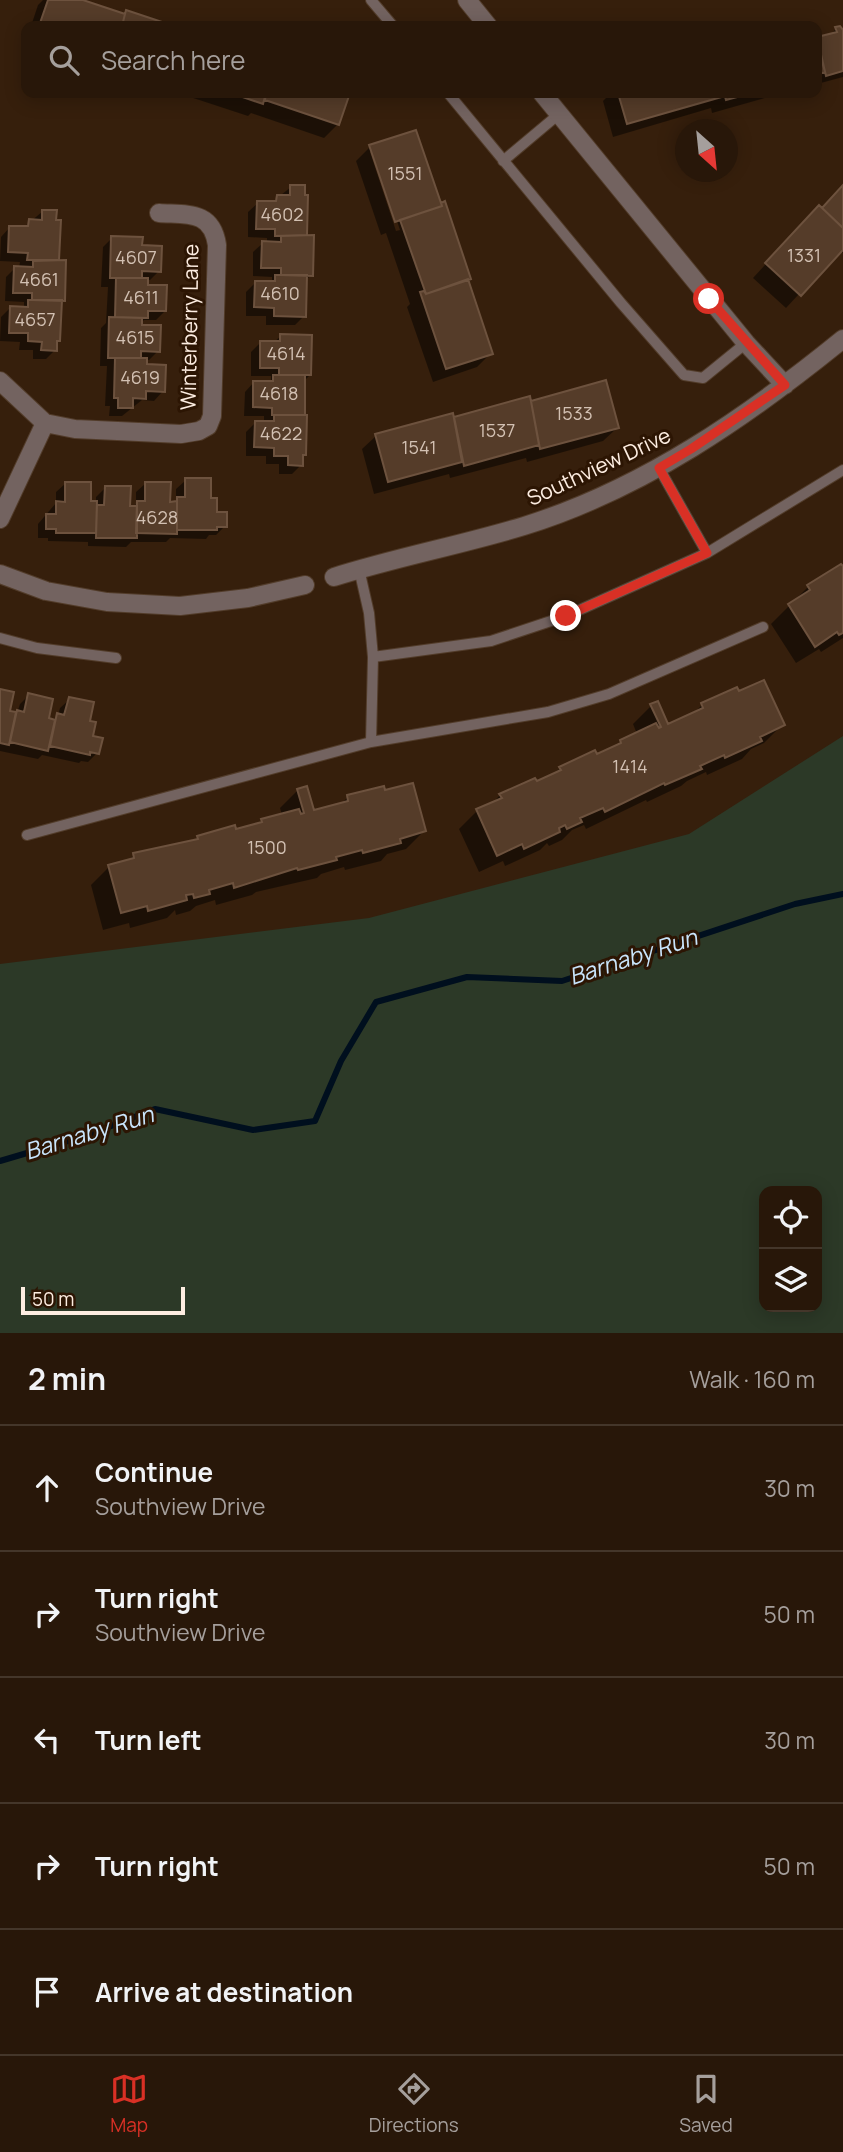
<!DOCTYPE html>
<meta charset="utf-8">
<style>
body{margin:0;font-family:Manrope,sans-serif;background:#342417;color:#f1f3f6}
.controls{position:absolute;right:21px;bottom:21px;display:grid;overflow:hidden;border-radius:14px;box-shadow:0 4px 18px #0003}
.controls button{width:63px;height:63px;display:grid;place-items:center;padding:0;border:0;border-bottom:2px solid #44362a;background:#281709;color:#f1f3f6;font:35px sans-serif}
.compass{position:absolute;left:675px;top:119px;width:63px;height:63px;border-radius:50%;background:#281709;box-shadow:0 4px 18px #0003;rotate:153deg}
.scale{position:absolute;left:21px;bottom:18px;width:164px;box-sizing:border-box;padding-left:7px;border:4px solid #fdede1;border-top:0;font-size:19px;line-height:24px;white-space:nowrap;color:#fdede1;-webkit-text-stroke:5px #2c1503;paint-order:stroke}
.stop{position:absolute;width:21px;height:21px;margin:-16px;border:5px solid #d93025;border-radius:50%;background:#fff}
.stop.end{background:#d93025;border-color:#fff;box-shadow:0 2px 7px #0008}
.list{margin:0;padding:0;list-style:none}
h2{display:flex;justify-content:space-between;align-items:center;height:91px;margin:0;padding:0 28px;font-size:30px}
h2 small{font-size:23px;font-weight:400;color:#a59f9c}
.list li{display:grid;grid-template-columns:46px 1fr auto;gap:21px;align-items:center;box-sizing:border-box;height:126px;padding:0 28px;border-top:2px solid #44362a}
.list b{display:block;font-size:26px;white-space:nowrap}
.list p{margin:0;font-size:23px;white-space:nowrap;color:#a59f9c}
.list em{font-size:23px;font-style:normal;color:#a59f9c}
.icon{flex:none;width:38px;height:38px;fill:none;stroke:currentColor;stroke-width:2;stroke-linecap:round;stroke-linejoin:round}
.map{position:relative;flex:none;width:843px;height:1333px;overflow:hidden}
.search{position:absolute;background:#281709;box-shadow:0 4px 18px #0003;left:21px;right:21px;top:21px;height:77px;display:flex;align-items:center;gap:18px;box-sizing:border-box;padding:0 24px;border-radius:14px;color:#a59f9c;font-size:26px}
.sheet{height:721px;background:#281709}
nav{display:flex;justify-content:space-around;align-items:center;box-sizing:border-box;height:98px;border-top:2px solid #44362a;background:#281709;font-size:19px;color:#a59f9c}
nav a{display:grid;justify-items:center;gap:4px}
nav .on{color:#d93025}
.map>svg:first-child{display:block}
</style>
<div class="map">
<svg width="843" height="1333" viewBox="0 0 843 1333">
<rect width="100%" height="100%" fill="#361f0c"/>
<path fill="#2c3927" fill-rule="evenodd" d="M843 736V1333H0V964L369 918 689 834ZM764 1191H817V1307H764Z"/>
<path fill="#0007" fill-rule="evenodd" d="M43 0H78L123 15 127 12 169 26H31L38 5Z
M836 29 843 32V77L817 84V39L829 36Z
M178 93H348L338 124 324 138 251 113 248 116Z
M611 93H782L712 113 711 108 613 137 603 101Z
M370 147 440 205 444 204 491 353 477 367 433 382 407 307 410 304 386 233 381 235 356 161ZM370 152H374L400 230 396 231Z
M843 186V253L839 251 786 308 753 278 805 221 821 210Z
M291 187 306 196 305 237 311 275 305 281 304 316 295 325H266V316H246V292L255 283H269L272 280V277L253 276V252L263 243H267V238L248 237V212L258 203H271Z
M43 211 54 222H59V340L55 344V350L46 359H33V350H19L20 342 0 341 1 317 10 308 24 307V302L5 301 6 277 15 268H19L20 262 0 261 1 237 10 227 23 228Z
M112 238 141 247 159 271 150 280H146V287L165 311 156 320H144L140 324 158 351 149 360H145V366L163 391 154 401 142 400 122 416H109L110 406H105L107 366H100L101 328 106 323 108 287H101L103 247Z
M281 336 310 375 304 381 305 454 301 458V465L292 474H279V464H266V456H246V432L255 423H264V416H244L245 392 254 382H268L271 380V376H251V352L261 342H274Z
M605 382 617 428 603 441 527 462 526 458 450 478 449 474 374 494 362 449 376 436 453 419 529 399 530 403Z
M186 480 209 500 225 526 216 535H209L206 539 170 538 166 542H131L126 547 88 546V542L48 541V538H38V524L56 503V492L66 483 89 503H96V497L105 488 128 508H132L136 504V492L146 483 169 503H174L176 501V489Z
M843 567V638L821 652 819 649 796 663 771 624 808 587Z
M0 691 7 712 17 713 20 704 29 695 47 719 52 721 58 715 60 708 70 699 88 722 97 753 88 762 81 761 79 763 42 755 38 759 0 751Z
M702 705 782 725 764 743 751 749 742 759 707 775 706 772 687 781 681 786 647 802 646 800 586 829 584 825 572 830 562 840 549 846 547 843 540 850 505 866 503 861 479 872 459 829 477 811 491 805 500 795 536 783 553 776 560 768 614 748 621 741 637 734 633 724 651 706 667 726 693 714Z
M298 790 312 812 340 805 348 797 384 792 424 831 406 849 387 854 381 861 345 870 344 867 321 874 317 878 256 892 252 895 216 905 215 900 196 906 190 911 176 915 175 910 167 918 130 928 129 923 103 930 91 885 109 867 127 862 134 855 194 841 198 837 257 825 262 821 282 815 280 808Z"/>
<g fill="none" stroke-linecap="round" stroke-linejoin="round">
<path stroke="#000f1e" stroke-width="6" d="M0 1161 88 1135 155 1109 253 1130 315 1121 341 1061 376 1002 467 977 562 981 795 904 843 894"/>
</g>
<path fill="#553c29" stroke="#6d523e" stroke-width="2" d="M48 0H83L125 14 122 26H39Z
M126 10 174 26H122Z
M840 26 843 30V71L826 76 817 37 837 32 835 27Z
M817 44 825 72 817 74Z
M231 93H266L263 104Z
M266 93H350L339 125 265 100Z
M618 93H724L725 96 627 124Z
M724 93H752L726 100Z
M416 130 442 206 395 222 369 145Z
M290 185H305V195H308L307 235 275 236V229H256L257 201H276L277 195H290Z
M843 185V228L822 208Z
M445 201 471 279 426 294 400 220 442 206 441 203Z
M819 205 843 228V250L801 296 765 263Z
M42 210H57L56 220H61L59 260H27L28 253 8 252 9 226H28L29 219 42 220Z
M314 235 313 276 281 275V268H261L262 241 281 242V236Z
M111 236 143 237 142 245 162 246 161 272 142 271V278H110Z
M66 260 65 301 32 300V293H13L14 266 33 267V261Z
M275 275H307L306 317 274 316V308L254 307 255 281H275Z
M116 278H148V285H167L166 311H148V318L115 317Z
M468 279 493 354 446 369 420 292 424 291 426 294Z
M28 300H62L60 341H57V351L41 350 42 342 28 341V333H9L10 306 28 307Z
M109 317 142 318V325H161L160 352 141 351V358H108Z
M280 334 312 335 311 375H279V368H260V341H280Z
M115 358H147V364L166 365 165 392 146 391V399L133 398V408H118V398H114Z
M273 375H305V415H272V408L253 407V381H273Z
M606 380 619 428 540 449 531 401Z
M530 396 539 445 464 466 454 417Z
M453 413 462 462 388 482 375 434Z
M274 415H307L306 455H303V466L288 465V456H274V448L254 447 255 421H274Z
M185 478H211V498H217V512H227V527H217V530H177V497H185Z
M65 482H91V501H97L96 533H56V529H46V514H56V501L65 502Z
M145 482H171L170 502 177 501V534L136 533 137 501H145Z
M105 486H131L130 506H137V538H96L97 505H104Z
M841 564 843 566V633L839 635 837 632 815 647 788 604 810 590 807 585Z
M764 680 785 725 760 737 762 741 725 758 724 755 700 766 702 769 665 785 664 783 605 812 603 808 580 818 582 822 567 829 565 825 559 828 560 832 524 849 522 844 497 856 476 809 502 798 499 794 535 778 537 781 561 770 559 767 595 750 597 754 621 743 620 740 656 723 659 728 661 727 650 704 658 701 668 724 703 708 701 703 737 687 739 691Z
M0 689 14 692 10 711 16 712 9 745 0 743Z
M28 693 53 699 49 718 55 720 48 751 10 742 17 710 24 712Z
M69 697 94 702 90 721 96 722 93 736 103 738 99 754 90 752V755L50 746 57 713 64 715Z
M413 783 426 831 400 839 401 843 363 853 362 850 336 857 337 860 298 870 297 868 234 888 233 883 209 890 210 894 194 898 193 894 186 895 187 900 148 911 147 906 121 913 108 865 134 858 133 853 198 839 197 836 235 825 236 829 262 822 261 819 299 809 301 814 304 813 297 789 307 786 314 810 348 801 347 795 384 786 385 790Z"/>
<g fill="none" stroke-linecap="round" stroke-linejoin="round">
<g stroke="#523c2a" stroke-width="12">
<path id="lane" d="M371 0 393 26
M448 93 621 303 684 375 703 378 746 343
M503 161 559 114
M659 468 707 553
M359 569 369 613 373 657 371 742
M0 638 37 648 116 658
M373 657 491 641 566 616 707 553 843 470
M27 835 371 742 548 712 609 694 763 627"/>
</g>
<g stroke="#523c2a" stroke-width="20">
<path id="street" d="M467 0 488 26
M542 93 746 343 785 385
M0 381 45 423 75 429 181 434 199 431 208 426 212 416 217 245C212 210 187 215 159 213
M0 519 45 423
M0 574 46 591 107 602 180 606 248 598 305 585
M334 577C397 557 462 545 524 526 643 489 747 417 843 339"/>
</g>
<use href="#lane" stroke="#736360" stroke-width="10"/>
<use href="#street" stroke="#736360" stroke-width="18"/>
</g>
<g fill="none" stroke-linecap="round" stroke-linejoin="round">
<path stroke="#d93025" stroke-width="9" d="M566 616 707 553 659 468 691 449 785 385 709 299"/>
</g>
<g text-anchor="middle" stroke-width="6" stroke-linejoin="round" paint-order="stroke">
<g font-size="18" fill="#d3c1b3">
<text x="405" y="180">1551</text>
<text x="282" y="221">4602</text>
<text x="804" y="262">1331</text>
<text x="136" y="264">4607</text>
<text x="39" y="286">4661</text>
<text x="280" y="300">4610</text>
<text x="141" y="304">4611</text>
<text x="35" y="326">4657</text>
<text x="135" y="344">4615</text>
<text x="286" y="360">4614</text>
<text x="140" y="384">4619</text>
<text x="279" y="400">4618</text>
<text x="574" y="420">1533</text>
<text x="497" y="437">1537</text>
<text x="281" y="440">4622</text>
<text x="419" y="454">1541</text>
<text x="157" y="524">4628</text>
<text x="630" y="773">1414</text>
<text x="267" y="854">1500</text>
</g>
<g font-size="21" fill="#fdede1" stroke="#2c1503">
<text transform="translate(190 327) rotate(-89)" y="7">Winterberry Lane</text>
<text transform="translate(599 467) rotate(-25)" y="7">Southview Drive</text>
</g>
<g font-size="23" font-style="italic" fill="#c9e5fc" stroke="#2c1503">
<text transform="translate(633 957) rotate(-18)" y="8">Barnaby Run</text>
<text transform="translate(89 1133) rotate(-17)" y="8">Barnaby Run</text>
</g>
</g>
</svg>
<div class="controls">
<button><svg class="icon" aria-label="locate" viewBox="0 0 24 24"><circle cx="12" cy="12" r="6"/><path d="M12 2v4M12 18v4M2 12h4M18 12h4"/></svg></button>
<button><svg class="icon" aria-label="layers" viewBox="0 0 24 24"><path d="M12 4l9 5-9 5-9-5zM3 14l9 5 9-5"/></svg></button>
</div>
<svg class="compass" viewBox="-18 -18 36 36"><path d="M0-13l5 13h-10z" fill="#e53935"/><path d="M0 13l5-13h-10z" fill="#a59f9c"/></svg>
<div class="scale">50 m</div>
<div class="stop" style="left:709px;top:299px"></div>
<div class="stop end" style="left:566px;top:616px"></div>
<div class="search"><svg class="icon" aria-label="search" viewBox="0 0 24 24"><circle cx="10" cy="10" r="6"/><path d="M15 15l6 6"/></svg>Search here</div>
</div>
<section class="sheet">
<h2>2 min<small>Walk · 160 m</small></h2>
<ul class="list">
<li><svg class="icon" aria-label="ahead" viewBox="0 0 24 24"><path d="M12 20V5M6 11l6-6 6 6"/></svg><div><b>Continue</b><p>Southview Drive</p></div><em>30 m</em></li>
<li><svg class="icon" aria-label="right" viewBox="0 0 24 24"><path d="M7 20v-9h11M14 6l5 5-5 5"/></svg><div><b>Turn right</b><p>Southview Drive</p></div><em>50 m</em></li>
<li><svg class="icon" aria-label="left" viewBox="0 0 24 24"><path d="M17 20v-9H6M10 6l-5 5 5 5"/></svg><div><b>Turn left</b></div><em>30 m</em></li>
<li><svg class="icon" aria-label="right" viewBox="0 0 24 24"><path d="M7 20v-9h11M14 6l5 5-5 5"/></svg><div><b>Turn right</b></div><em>50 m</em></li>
<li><svg class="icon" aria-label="arrive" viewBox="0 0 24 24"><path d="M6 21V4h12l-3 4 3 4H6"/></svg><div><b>Arrive at destination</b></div></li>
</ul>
</section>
<nav>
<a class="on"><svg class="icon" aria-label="map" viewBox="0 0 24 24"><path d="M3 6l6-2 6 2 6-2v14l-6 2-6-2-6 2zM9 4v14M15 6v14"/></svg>Map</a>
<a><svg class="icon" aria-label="directions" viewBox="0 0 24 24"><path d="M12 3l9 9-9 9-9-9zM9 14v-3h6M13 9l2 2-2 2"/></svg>Directions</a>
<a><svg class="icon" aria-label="saved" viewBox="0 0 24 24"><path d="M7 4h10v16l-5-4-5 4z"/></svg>Saved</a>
</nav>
